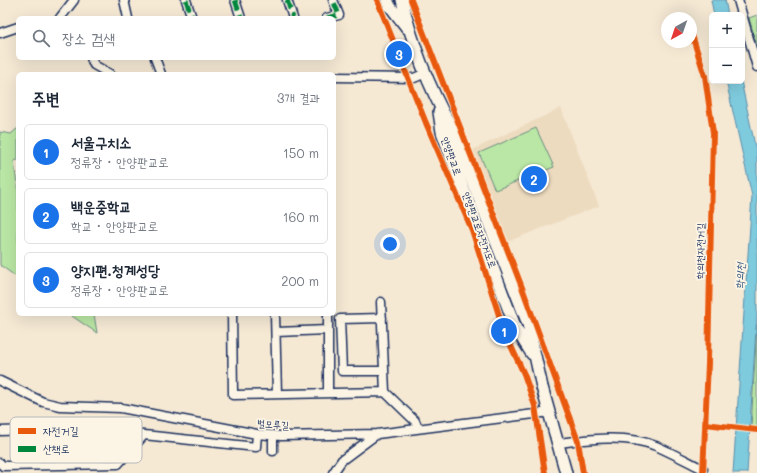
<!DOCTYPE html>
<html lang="ko">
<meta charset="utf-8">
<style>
body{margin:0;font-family:Mali,"Poor Story",sans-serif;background:#f2f2f3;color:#1f2937}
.controls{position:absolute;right:12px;top:12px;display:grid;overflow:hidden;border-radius:6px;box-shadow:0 4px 16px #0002}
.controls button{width:36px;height:36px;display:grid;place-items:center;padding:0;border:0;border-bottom:1px solid #e0e1e3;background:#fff;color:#1f2937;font:20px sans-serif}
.compass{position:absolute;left:661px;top:12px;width:36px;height:36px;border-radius:50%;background:#fff;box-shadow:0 4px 16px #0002;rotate:220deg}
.you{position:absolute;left:390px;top:244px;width:14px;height:14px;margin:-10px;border:3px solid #fff;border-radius:50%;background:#1a73e8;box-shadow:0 0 0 6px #1a73e833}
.badge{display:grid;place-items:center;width:26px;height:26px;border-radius:50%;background:#1a73e8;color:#fff;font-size:13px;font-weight:700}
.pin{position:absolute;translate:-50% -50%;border:2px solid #fff;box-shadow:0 1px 4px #0006}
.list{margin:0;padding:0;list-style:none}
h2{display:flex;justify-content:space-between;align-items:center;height:52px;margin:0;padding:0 16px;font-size:17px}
h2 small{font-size:13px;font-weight:400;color:#747a83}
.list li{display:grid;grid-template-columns:26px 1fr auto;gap:12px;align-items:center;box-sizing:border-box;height:56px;margin:0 8px 8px;padding:0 8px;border:1px solid #e0e1e3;border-radius:6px}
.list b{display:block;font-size:15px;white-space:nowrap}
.list p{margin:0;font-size:13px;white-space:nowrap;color:#747a83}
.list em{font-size:13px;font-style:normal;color:#747a83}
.icon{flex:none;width:22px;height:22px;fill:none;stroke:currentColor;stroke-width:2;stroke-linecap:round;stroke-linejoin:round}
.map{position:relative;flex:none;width:757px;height:473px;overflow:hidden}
.search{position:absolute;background:#fff;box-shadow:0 4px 16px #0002;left:16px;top:16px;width:320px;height:44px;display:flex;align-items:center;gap:10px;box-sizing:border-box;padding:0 14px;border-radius:6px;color:#747a83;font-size:15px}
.panel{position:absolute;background:#fff;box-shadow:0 4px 16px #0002;left:16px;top:72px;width:320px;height:244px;border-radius:6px}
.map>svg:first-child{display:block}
</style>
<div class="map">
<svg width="757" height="473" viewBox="0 0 757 473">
<rect width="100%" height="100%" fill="#f5e9d4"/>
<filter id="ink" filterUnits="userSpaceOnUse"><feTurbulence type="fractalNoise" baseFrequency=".025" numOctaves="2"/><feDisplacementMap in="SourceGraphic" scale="8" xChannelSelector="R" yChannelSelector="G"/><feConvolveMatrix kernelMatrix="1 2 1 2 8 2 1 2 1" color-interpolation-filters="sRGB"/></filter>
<g filter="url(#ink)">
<path fill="#eddbbf" d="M561 108 599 206 504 243 468 152Z"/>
<path fill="#bae7a5" stroke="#6a8b82" d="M757 15V46L749 18Z
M18 128V160L14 161 18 193V278L0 265V132L11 134Z
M536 128 554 167 495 190 479 153Z
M69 314H94L97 333Z
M757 324V428H751Z"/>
<path fill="#7fcbde" stroke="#578dab" d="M711 0H725L728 15H714Z
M726 81H741L757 155V313L747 473H733L752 196Z"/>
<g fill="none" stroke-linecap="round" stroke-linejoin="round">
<g stroke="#1b2f5e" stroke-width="11">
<path id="minor" d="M124 0 128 18
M186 0 192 18
M235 0 241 18
M287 0 293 18
M738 0 757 67
M60 18 74 0
M327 18 339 15 333 0
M0 33 18 27
M91 58 94 65 110 74
M155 58 161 74
M334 77 414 78 426 73
M381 302 385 392 415 421 418 428
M232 314 233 395 385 392
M275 314 277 394
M328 314V393
M382 318 340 319 342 371H384
M276 332 328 330
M0 381 43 402 60 406 121 408 257 434 281 436 377 434 550 412
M0 431 63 429 144 435 256 447 257 434
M273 435V451
M559 443C589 439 627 434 656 446 672 453 687 461 703 469
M0 463 3 466 118 464 144 435
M333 473 342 460 377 434"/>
</g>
<g stroke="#1b2f5e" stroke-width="14">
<path id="major" d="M387 0 390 6 407 28
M402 0C412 45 430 89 452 129L528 324 542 387 566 473
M439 112 442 132 516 329 532 354"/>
</g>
<use href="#minor" stroke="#fcf5e5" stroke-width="8"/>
<use href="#major" stroke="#fcf5e5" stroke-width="11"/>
<path stroke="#00873e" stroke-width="5" stroke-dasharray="10 5" stroke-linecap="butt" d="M186 0 192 18
M235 0 241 18
M287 0 293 18
M327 18 339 15 333 0"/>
<g stroke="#fcf5e5" stroke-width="8">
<path id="cycleway" d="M377 0 426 123 472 230 504 331 524 374 535 406 545 473
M411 0 523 290 578 441 583 473
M691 32 705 76 713 133 708 363 703 473
M705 424 757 430"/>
</g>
<use href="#cycleway" stroke="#e8590c" stroke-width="6"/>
</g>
</g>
<g text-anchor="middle" stroke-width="3.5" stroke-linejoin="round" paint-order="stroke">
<g font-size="10" fill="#1b2f5e" stroke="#fcf5e5">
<text transform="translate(452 156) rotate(70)" y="4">안양판교로</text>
<text transform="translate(480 230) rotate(70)" y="4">안양판교로자전거도로</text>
<text transform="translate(700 251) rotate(-89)" y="4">학의천자전거길</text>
<text transform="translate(273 424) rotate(4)" y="4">벌모루길</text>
</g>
<g font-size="11" font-style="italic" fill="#34567e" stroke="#fcf5e5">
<text transform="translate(740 276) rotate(-87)" y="4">학의천</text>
</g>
</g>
<rect x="10" y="417" width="132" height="46" rx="6" fill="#fcf5e5" stroke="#b8babc" stroke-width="1"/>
<rect x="18" y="428" width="18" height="6" fill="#e8590c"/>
<rect x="18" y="446" width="18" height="6" fill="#00873e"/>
<g font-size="11" fill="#1b2f5e">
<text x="43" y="435">자전거길</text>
<text x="43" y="453">산책로</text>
</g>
</svg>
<div class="controls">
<button>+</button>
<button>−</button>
</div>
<svg class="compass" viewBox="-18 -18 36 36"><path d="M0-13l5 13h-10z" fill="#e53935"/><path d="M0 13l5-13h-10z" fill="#747a83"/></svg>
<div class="you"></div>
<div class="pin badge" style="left:504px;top:331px">1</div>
<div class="pin badge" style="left:534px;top:179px">2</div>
<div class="pin badge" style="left:399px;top:54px">3</div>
<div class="search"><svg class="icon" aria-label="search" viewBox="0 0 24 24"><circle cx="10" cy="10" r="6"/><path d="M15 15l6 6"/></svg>장소 검색</div>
<section class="panel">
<h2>주변<small>3개 결과</small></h2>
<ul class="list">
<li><span class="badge">1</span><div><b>서울구치소</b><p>정류장 · 안양판교로</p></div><em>150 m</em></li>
<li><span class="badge">2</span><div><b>백운중학교</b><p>학교 · 안양판교로</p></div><em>160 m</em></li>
<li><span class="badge">3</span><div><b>양지편.청계성당</b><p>정류장 · 안양판교로</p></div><em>200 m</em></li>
</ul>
</section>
</div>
